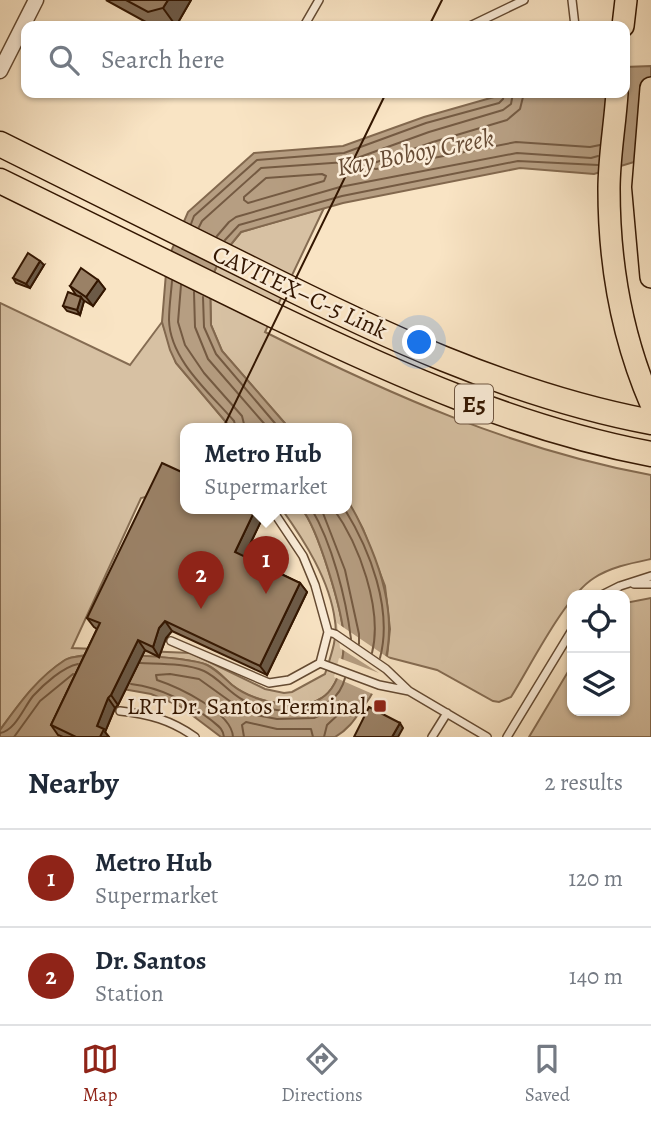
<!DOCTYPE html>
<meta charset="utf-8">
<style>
body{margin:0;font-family:Alegreya,serif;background:#f6f6f7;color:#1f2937}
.controls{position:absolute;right:21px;bottom:21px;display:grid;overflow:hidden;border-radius:14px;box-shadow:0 2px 5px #0004}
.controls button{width:63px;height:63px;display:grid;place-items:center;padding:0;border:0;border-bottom:2px solid #e0e1e3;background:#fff;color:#1f2937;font:35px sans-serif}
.you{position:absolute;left:420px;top:343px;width:24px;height:24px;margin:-18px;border:5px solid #fff;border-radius:50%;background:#1a73e8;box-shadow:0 0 0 10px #1a73e833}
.badge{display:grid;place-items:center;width:46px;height:46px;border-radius:50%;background:#8f2418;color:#fff;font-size:23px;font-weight:700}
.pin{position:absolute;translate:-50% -58px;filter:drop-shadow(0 2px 4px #0008)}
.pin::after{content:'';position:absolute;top:37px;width:24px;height:21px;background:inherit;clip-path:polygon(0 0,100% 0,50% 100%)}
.popup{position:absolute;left:180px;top:423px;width:172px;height:91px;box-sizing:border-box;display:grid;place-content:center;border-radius:14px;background:#fff;filter:drop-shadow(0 2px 5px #0005);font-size:23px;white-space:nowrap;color:#747a83}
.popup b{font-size:26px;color:#1f2937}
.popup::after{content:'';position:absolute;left:50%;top:100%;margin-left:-14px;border:14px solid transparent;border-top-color:#fff}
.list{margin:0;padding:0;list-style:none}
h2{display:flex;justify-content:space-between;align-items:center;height:91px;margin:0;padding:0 28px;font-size:30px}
h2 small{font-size:23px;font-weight:400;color:#747a83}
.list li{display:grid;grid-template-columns:46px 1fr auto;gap:21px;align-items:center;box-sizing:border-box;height:98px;padding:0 28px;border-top:2px solid #e0e1e3}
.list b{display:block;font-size:26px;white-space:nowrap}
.list p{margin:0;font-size:23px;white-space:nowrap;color:#747a83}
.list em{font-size:23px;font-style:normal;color:#747a83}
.icon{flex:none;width:38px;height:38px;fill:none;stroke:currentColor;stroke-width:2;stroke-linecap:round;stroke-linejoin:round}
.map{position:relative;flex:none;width:651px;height:737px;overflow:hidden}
.search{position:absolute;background:#fff;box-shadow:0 2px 5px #0004;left:21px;right:21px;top:21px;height:77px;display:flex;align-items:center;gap:18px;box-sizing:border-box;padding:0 24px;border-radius:14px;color:#747a83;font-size:26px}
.sheet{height:287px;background:#fff}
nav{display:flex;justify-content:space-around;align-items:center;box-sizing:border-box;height:98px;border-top:2px solid #e0e1e3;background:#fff;font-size:19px;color:#747a83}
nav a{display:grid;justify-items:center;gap:4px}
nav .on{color:#8f2418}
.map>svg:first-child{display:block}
</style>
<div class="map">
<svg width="651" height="737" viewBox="0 0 651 737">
<rect width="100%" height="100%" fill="#f9e4c4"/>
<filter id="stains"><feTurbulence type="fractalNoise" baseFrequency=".00286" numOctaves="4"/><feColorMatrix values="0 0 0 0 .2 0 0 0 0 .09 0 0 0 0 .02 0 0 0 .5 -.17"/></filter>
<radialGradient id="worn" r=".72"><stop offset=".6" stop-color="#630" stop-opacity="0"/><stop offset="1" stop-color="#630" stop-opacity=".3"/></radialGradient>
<path fill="#d7c1a3" stroke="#856c52" stroke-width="2" d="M324 208 265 332C389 394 514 450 651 475V559C632 563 611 567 594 578 565 596 531 665 511 697L499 702 493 701 437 670 387 657 390 629 385 586 363 529 347 500 346 428H289L222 351 211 325 210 282 220 258 241 232Z
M0 303 130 365 162 322 176 363 231 428H186L184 473 158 494 141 498 72 648 191 653 265 689 284 693 292 692 325 674C330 658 338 638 335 621 330 580 304 540 281 508H301C318 527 343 613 344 639 344 664 337 699 308 703 283 707 253 701 232 685 224 678 217 669 207 665 188 656 81 650 65 660 37 678 19 704 0 730Z
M651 598V737H529L572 665V711H625V603Z"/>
<path fill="#b69e82" stroke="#82684e" stroke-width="2" d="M651 66V157L594 174 520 168 343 203 241 232 220 258 210 282 211 325 222 351 289 428H231L176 363 170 350 162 322 167 261 188 212 254 153 343 146 424 117 508 93H625V67Z
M347 500C357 514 364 531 371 548 393 601 400 657 364 706 355 719 349 729 335 737H221L180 706 151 694 123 689 69 715 58 737H0V730C19 704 37 678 65 660 81 650 189 656 207 665 217 670 224 678 232 685 252 701 283 707 308 703 337 699 344 664 344 639 343 613 318 527 301 508H346Z"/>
<path fill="#f9e4c4" d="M337 623 390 659 375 695 334 677 339 658 379 673 340 648Z"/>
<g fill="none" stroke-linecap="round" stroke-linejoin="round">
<path stroke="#745a42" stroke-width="2" d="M524 93 520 109 507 120 433 142 374 163 372 168 376 169 516 142 590 147 600 145
M322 174 326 176 324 181 248 203 244 200V197L266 178Z
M191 224 194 216 257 160 344 153 426 123 499 103 503 99 504 93
M199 227 202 221 261 168 346 162 429 132 503 110 511 104 513 93
M217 236 229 222 236 217 340 187 517 153 591 158 598 156
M225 240 239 225 342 196 518 161 598 165
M172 281C171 294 169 307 169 320 170 360 210 393 234 421L236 428
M181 285 178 322 185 345 204 373 242 416 245 428
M194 292 195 327 208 359 268 428
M203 297 204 327 216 354 279 428
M311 508C332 543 346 598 351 639
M321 508 345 570 359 634V644
M333 508C359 544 383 609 372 653
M344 508C370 550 393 609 380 658
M140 663C160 664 186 663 204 671 219 678 228 692 243 700 274 715 334 721 345 678
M131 684C162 688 186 701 211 720 218 726 223 728 224 737
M0 733C15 731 24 707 33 696 44 684 63 667 78 664
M14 737 40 701 73 674
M233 737C232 712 178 687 157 680L156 675 170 674 199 679 238 707 256 715 277 719 314 718 340 706 342 711 327 725 324 737
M244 737 242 725 246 722 277 729H311L313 737"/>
<g stroke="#644a32" stroke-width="10">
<path id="lane" d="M572 0 575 26
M304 26 319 0
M470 26 524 0
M634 584H651
M602 595 620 586 651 576
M328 632 335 634 386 669 409 691 487 737
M171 641 269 683 289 680 320 663 328 632 315 585 303 556 271 508
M320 663 379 685 409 691
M120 711C149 714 171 720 195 737
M432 737 447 713
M507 737 572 630"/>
</g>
<g stroke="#644a32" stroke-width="17">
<path id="street" d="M0 71 36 0"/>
</g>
<g stroke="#331601" stroke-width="24">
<path id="primary" d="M623 26 626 0
M651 88 643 187 651 277
M617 93C615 125 609 157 609 189 609 262 622 337 651 404"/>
</g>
<g stroke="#331601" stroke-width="27">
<path id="highway" d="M0 144C82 185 164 226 247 267 376 332 508 395 651 422
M0 181C92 226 184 272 277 317 398 375 519 429 651 454"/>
</g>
<use href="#lane" stroke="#fbedd9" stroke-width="7"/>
<use href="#street" stroke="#fbedd9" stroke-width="14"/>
<use href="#primary" stroke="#f9e4c4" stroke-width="21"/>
<use href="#highway" stroke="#f9e4c4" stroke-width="24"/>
<path stroke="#331601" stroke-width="2" d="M429 26 442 0
M223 428 386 93"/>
</g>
<path fill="#846f58" stroke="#331601" stroke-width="2" d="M106 0H191L176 26H153Z
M44 265 30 288 16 283 13 278Z
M98 280 105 289 93 306 83 300 84 301 80 315 67 311 63 306 76 295 70 286Z
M263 517 244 556 300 583 307 592 267 675 172 631 166 638 159 657 145 650 118 705 115 708 105 732 109 737H63L58 735 51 725 97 629 94 627 87 618Z"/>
<path fill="#6c5a47" stroke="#331601" stroke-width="2" d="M168 0H191L176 26 163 8Z
M40 261 44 265 30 288 26 284Z
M98 280 105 289 93 306 86 297Z
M81 297 84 301 80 315 77 310Z
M256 508 263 517 242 561 235 552Z
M300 583 307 592 267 675 260 666Z
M165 621 172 631 166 638 159 657 153 647 159 628Z
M138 640 145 650 118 705 111 695Z
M108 698 115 708 105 732 109 737H100L97 726Z
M400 723 403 728 398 737H392Z"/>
<path fill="#9a8166" stroke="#331601" stroke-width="2" d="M126 0H168L163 8 148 12Z
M28 253 40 261 26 284 13 278Z
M81 268 98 280 86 297 70 286Z
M68 292 81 297 77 310 63 306Z
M162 463 186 474V508H256L235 552 300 583 260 666 165 621 159 628 153 647 138 640 111 695 108 698 97 726 104 729 100 737H76L51 725 100 623 87 618Z
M369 707 400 723 392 737H354Z"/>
<rect fill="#8f2418" stroke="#fbedd9" stroke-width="2.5" x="373" y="699" width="14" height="14" rx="3.5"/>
<g text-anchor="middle" stroke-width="5" stroke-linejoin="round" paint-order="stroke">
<rect fill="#fbedd9" stroke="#6f5642" stroke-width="2" x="455" y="384.5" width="38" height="39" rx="5"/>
<g font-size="23" font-weight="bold" fill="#331601">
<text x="474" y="412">E5</text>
</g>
<g font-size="24" fill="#331601" stroke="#fbedd9">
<text transform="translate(300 292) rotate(25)" y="8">CAVITEX–C-5 Link</text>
</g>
<g font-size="24" fill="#331601" stroke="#fbedd9" text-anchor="end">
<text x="366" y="714">LRT Dr. Santos Terminal</text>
</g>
<g font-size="26" font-style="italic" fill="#674c35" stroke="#fbedd9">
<text transform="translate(415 152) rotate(-11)" y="9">Kay Boboy Creek</text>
</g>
</g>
<rect width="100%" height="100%" filter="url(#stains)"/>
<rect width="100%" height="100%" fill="url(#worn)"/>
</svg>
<div class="controls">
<button><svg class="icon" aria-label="locate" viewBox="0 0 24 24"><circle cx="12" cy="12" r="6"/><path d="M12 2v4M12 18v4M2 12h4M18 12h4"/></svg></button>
<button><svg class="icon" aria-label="layers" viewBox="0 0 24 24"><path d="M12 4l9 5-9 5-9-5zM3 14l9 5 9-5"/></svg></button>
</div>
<div class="you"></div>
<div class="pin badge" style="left:266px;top:594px">1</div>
<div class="popup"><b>Metro Hub</b>Supermarket</div>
<div class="pin badge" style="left:201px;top:609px">2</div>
<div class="search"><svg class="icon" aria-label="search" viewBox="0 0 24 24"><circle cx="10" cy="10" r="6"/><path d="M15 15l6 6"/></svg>Search here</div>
</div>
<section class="sheet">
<h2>Nearby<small>2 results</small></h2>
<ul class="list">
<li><span class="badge">1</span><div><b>Metro Hub</b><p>Supermarket</p></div><em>120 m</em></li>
<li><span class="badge">2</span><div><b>Dr. Santos</b><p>Station</p></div><em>140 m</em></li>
</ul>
</section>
<nav>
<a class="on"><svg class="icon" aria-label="map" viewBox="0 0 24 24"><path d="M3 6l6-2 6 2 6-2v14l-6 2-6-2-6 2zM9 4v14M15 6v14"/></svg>Map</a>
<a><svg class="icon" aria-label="directions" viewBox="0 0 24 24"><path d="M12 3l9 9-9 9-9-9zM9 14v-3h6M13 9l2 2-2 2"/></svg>Directions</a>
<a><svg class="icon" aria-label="saved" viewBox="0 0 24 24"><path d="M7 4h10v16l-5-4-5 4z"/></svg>Saved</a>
</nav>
